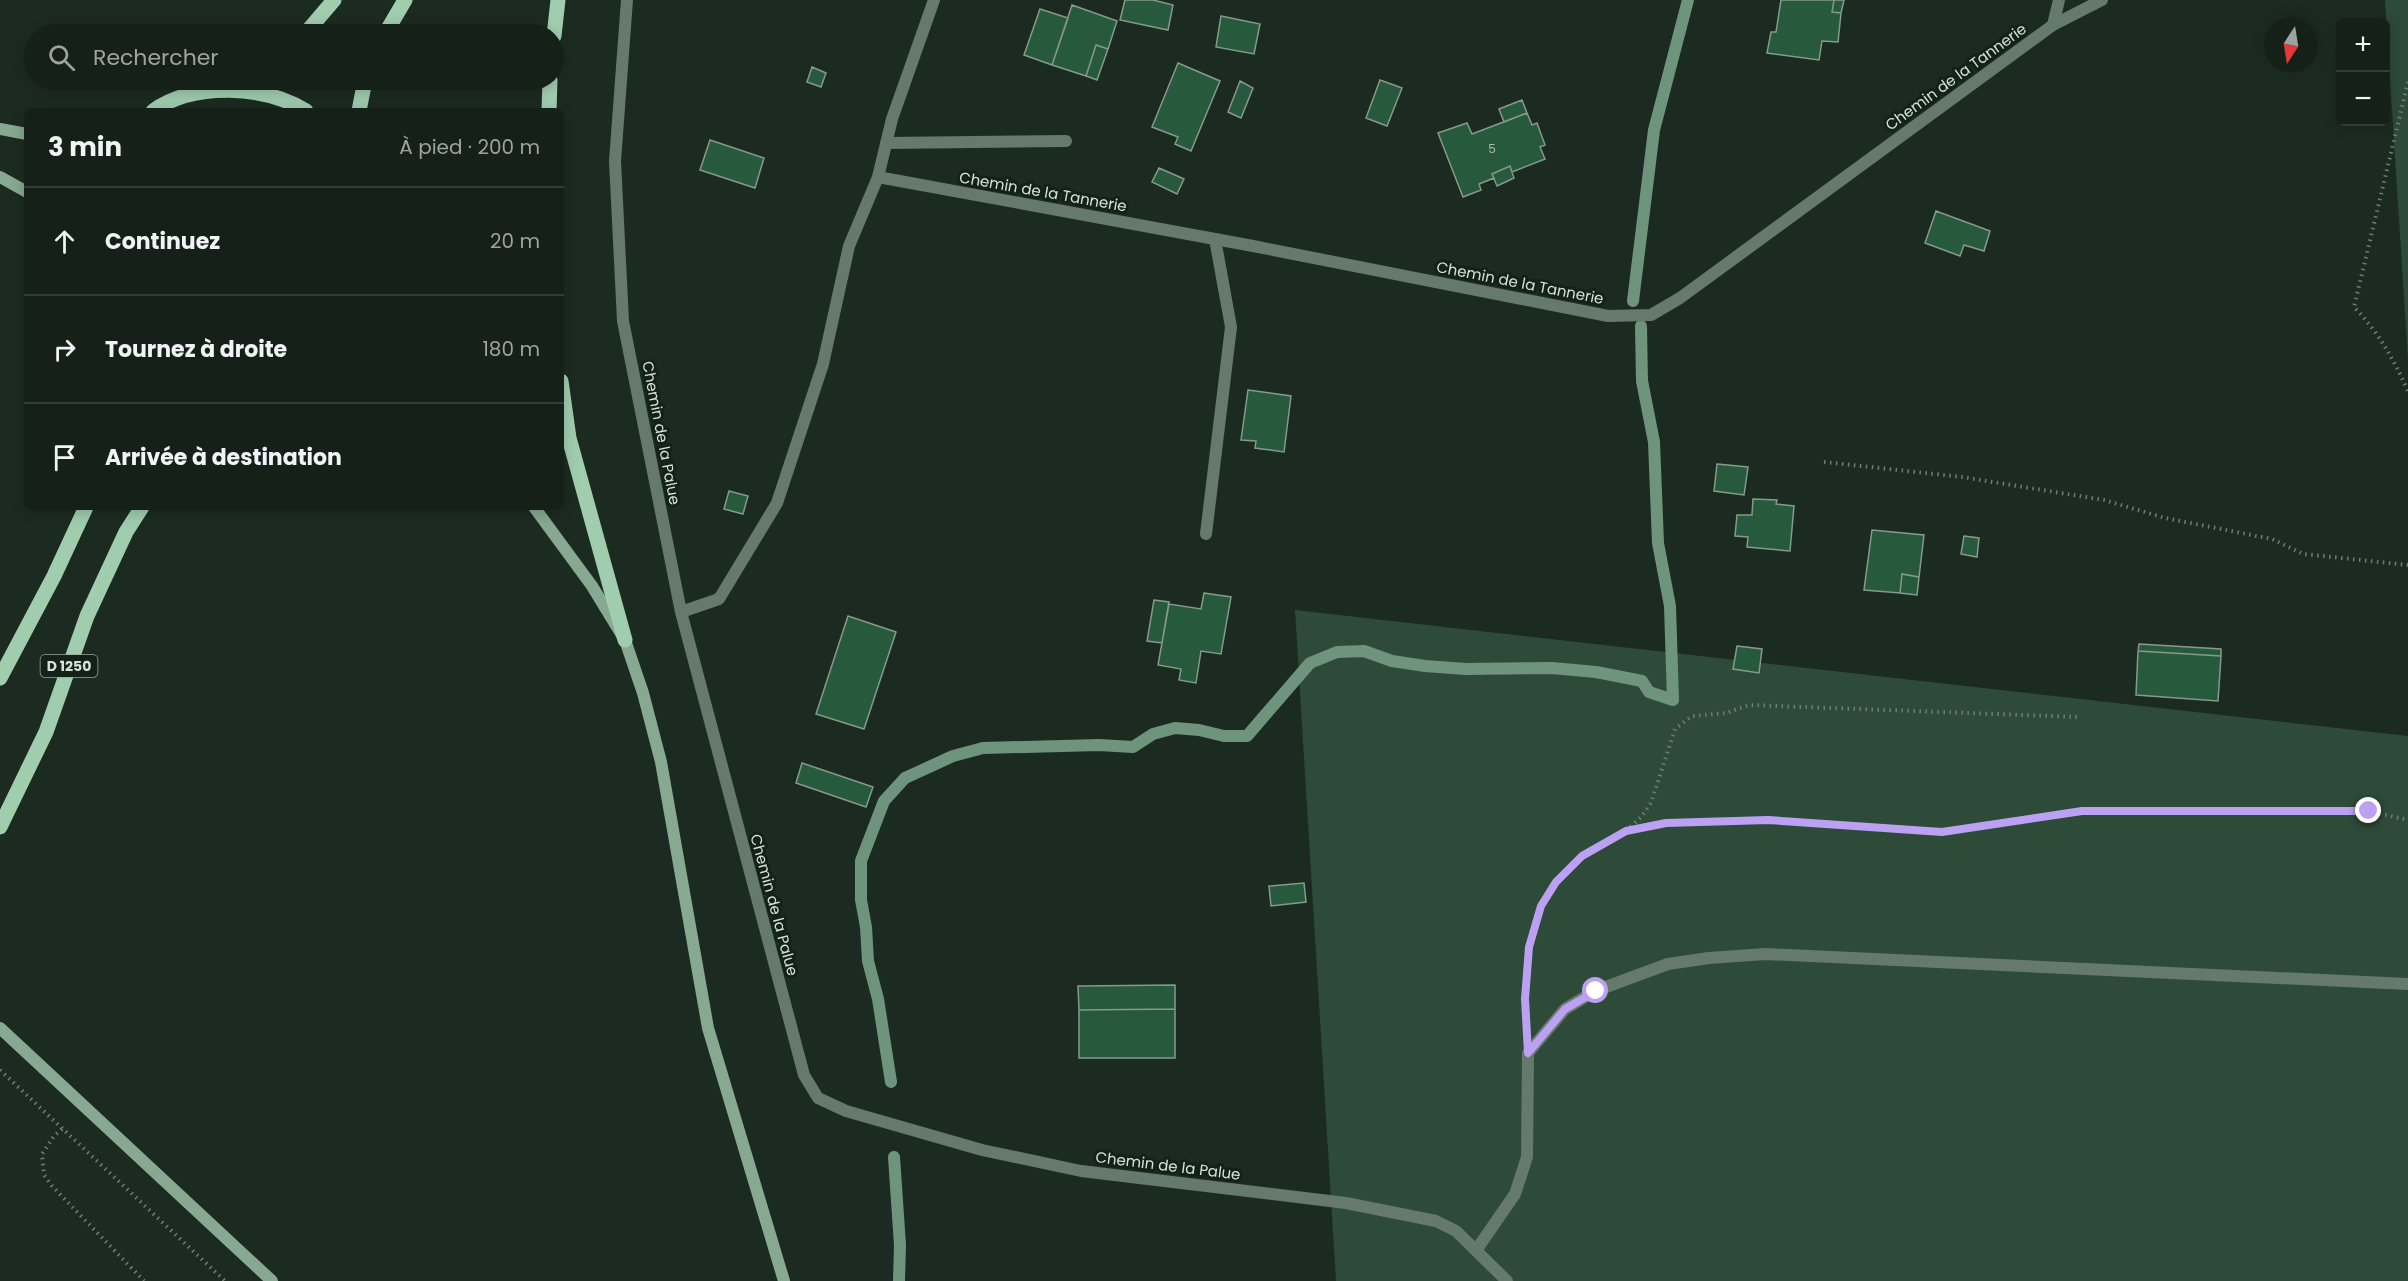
<!DOCTYPE html>
<html lang="fr">
<meta charset="utf-8">
<style>
body{margin:0;font-family:Poppins,sans-serif;background:#1e2822;color:#f1f3f6}
.controls{position:absolute;right:18px;top:18px;display:grid;overflow:hidden;border-radius:9px;box-shadow:0 3px 15px #0003}
.controls button{width:54px;height:54px;display:grid;place-items:center;padding:0;border:0;border-bottom:2px solid #343e38;background:#152019;color:#f1f3f6;font:30px sans-serif}
.compass{position:absolute;left:2264px;top:18px;width:54px;height:54px;border-radius:50%;background:#152019;box-shadow:0 3px 15px #0003;rotate:192deg}
.stop{position:absolute;width:18px;height:18px;margin:-14px;border:4px solid #bca0f2;border-radius:50%;background:#fff}
.stop.end{background:#bca0f2;border-color:#fff;box-shadow:0 2px 6px #0008}
.list{margin:0;padding:0;list-style:none}
h2{display:flex;justify-content:space-between;align-items:center;height:78px;margin:0;padding:0 24px;font-size:26px}
h2 small{font-size:20px;font-weight:400;color:#9da3a2}
.list li{display:grid;grid-template-columns:39px 1fr auto;gap:18px;align-items:center;box-sizing:border-box;height:108px;padding:0 24px;border-top:2px solid #343e38}
.list b{display:block;font-size:22px;white-space:nowrap}
.list em{font-size:20px;font-style:normal;color:#9da3a2}
.icon{flex:none;width:33px;height:33px;fill:none;stroke:currentColor;stroke-width:2;stroke-linecap:round;stroke-linejoin:round}
.map{position:relative;flex:none;width:2408px;height:1281px;overflow:hidden}
.search{position:absolute;background:#152019;box-shadow:0 3px 15px #0003;left:24px;top:24px;width:540px;height:66px;display:flex;align-items:center;gap:15px;box-sizing:border-box;padding:0 21px;border-radius:33px;color:#9da3a2;font-size:22px}
.panel{position:absolute;background:#152019;box-shadow:0 3px 15px #0003;left:24px;top:108px;width:540px;height:402px;border-radius:9px}
.map>svg:first-child{display:block}
</style>
<div class="map">
<svg width="2408" height="1281" viewBox="0 0 2408 1281">
<rect width="100%" height="100%" fill="#1c2b21"/>
<path fill="#2d4b38" d="M2385 0H2408V360Z
M1295 610 2408 736V1281H1336Z"/>
<g fill="none" stroke-linecap="round" stroke-linejoin="round">
<path stroke="#6f947d" stroke-width="12" d="M1633 301 1654 130 1688 0
M891 1082 878 999 868 961 866 927 861 900V861L884 801 905 778 953 756 983 748 1099 745 1133 747 1153 734 1175 728 1199 730 1224 736H1247L1310 663 1337 652 1364 651 1392 661 1425 666 1466 669 1552 668 1596 672 1642 681 1649 692 1673 700 1670 606 1658 543 1654 442 1642 381 1641 326
M894 1157 900 1245 899 1281"/>
</g>
<path fill="#275a3c" stroke="#86998c" stroke-width="1.5" d="M1125 0H1153L1173 5 1168 30 1120 20Z
M1781 0H1834L1832 12 1841 13 1838 42 1822 41 1819 60 1767 53 1771 32H1776Z
M1834 0H1844L1841 13 1832 12Z
M1072 5 1117 21 1108 49 1096 45 1086 76 1052 65Z
M1040 9 1068 18 1052 65 1024 55Z
M1221 16 1260 24 1254 54 1216 47Z
M1096 45 1108 49 1097 80 1086 76Z
M1178 63 1220 81 1191 151 1175 144 1178 137 1152 127Z
M812 67 826 73 821 87 807 82Z
M1380 80 1402 88 1387 126 1366 118Z
M1240 81 1253 88 1241 118 1228 112Z
M1522 100 1527 113 1504 122 1499 109Z
M1527 113 1532 125 1537 123 1545 145 1540 147 1545 159 1512 172 1510 166 1492 174 1494 178 1479 184 1481 190 1463 197 1438 133 1467 123 1472 134Z
M710 140 764 158 755 188 700 170Z
M1510 166 1514 178 1497 186 1492 174Z
M1159 168 1184 179 1177 194 1152 182Z
M1936 211 1990 231 1984 251 1964 245 1960 256 1925 243Z
M1248 390 1291 396 1284 452 1255 448 1256 441 1241 440Z
M1717 464 1748 467 1744 495 1714 491Z
M729 491 748 496 743 514 724 509Z
M1753 499 1777 500 1776 504 1794 506 1790 551 1747 547 1748 537 1735 536 1737 515H1752Z
M1872 530 1924 535 1919 577 1902 574 1900 593 1864 590Z
M1964 536 1979 538 1977 557 1961 554Z
M1902 574 1919 577 1917 595 1900 593Z
M1204 593 1231 597 1221 654 1201 651 1196 683 1179 680 1181 669 1158 665 1169 604 1201 609Z
M1154 600 1169 602 1162 643 1147 641Z
M848 616 896 632 864 729 816 714Z
M2139 644 2221 649V656L2138 651Z
M1737 646 1762 649 1759 673 1733 669Z
M2138 651 2221 656 2218 701 2136 695Z
M802 763 873 787 866 807 796 783Z
M1304 883 1306 902 1271 906 1269 886Z
M1175 985V1009L1079 1010 1078 986Z
M1175 1009V1058H1079V1010Z"/>
<g fill="none" stroke-linecap="round" stroke-linejoin="round">
<path stroke="#707d75" stroke-width="4" stroke-dasharray="1.5 4.5" stroke-linecap="butt" d="M2408 82 2354 307C2379 333 2393 358 2408 391
M1824 462 1962 477 2104 500 2165 518 2272 539 2303 554 2408 565
M1626 831 1642 816 1651 803 1675 729 1692 716 1726 713 1749 705 2078 717
M1526 1016 1525 999 1529 947 1541 906 1556 882 1582 856 1626 831 1666 823 1768 820 1942 832 2082 811H2369L2408 820
M0 1070 225 1281
M62 1129 54 1136 42 1154 44 1175 52 1186 144 1281"/>
<path stroke="#657a6b" stroke-width="12" d="M2053 25 2059 0
M886 143 1066 141
M1206 534 1231 327 1215 239"/>
<path stroke="#657a6b" stroke-width="12" d="M627 0 615 161 623 321 681 612 804 1075 818 1098 846 1111 982 1150 1081 1171 1346 1203 1436 1221 1456 1231 1507 1281
M878 177 892 119 934 0
M681 612 719 599 777 503 823 364 849 246 878 177 1253 246 1608 316 1651 315 1680 298 2053 25 2102 0
M1477 1249 1515 1194 1527 1157 1528 1053 1565 1009 1595 991 1668 964 1709 958 1765 954 2408 984"/>
<path stroke="#87a992" stroke-width="12" d="M0 129 27 134
M0 177 27 192
M534 507 592 586 625 640 643 693 661 762 708 1028 784 1281
M0 1028 272 1281"/>
<path stroke="#a1cdaf" stroke-width="15" d="M305 34 334 0
M385 34 405 0
M554 36 558 0
M153 111C194 82 264 85 306 111
M359 111 365 80
M549 111 550 80
M561 381 569 438 625 640
M0 678 54 576 86 507
M0 827 46 732 87 616 126 532 142 507"/>
</g>
<g fill="none" stroke-linecap="round" stroke-linejoin="round">
<path stroke="#bca0f2" stroke-width="8" d="M1596 991 1565 1009 1528 1053 1525 999 1529 947 1541 906 1556 882 1582 856 1626 831 1666 823 1768 820 1942 832 2082 811H2369"/>
</g>
<g text-anchor="middle" stroke-width="6" stroke-linejoin="round" paint-order="stroke">
<g font-size="12" fill="#abbeb2">
<text x="1492" y="153">5</text>
</g>
<rect fill="#132218" stroke="#9ca7a0" stroke-width="1.5" x="40.5" y="655" width="57" height="22" rx="4.5"/>
<g font-size="14" font-weight="bold" fill="#d7e0da">
<text x="69" y="671">D 1250</text>
</g>
<g font-size="15" fill="#d7e0da" stroke="#132218">
<text transform="translate(1956 77) rotate(-36)" y="5">Chemin de la Tannerie</text>
<text transform="translate(1043 192) rotate(10)" y="5">Chemin de la Tannerie</text>
<text transform="translate(1520 283) rotate(11)" y="5">Chemin de la Tannerie</text>
<text transform="translate(661 433) rotate(79)" y="5">Chemin de la Palue</text>
<text transform="translate(774 905) rotate(75)" y="5">Chemin de la Palue</text>
<text transform="translate(1168 1166) rotate(7)" y="5">Chemin de la Palue</text>
</g>
</g>
</svg>
<div class="controls">
<button>+</button>
<button>−</button>
</div>
<svg class="compass" viewBox="-18 -18 36 36"><path d="M0-13l5 13h-10z" fill="#e53935"/><path d="M0 13l5-13h-10z" fill="#9da3a2"/></svg>
<div class="stop" style="left:1596px;top:991px"></div>
<div class="stop end" style="left:2369px;top:811px"></div>
<div class="search"><svg class="icon" aria-label="search" viewBox="0 0 24 24"><circle cx="10" cy="10" r="6"/><path d="M15 15l6 6"/></svg>Rechercher</div>
<section class="panel">
<h2>3 min<small>À pied · 200 m</small></h2>
<ul class="list">
<li><svg class="icon" aria-label="ahead" viewBox="0 0 24 24"><path d="M12 20V5M6 11l6-6 6 6"/></svg><div><b>Continuez</b></div><em>20 m</em></li>
<li><svg class="icon" aria-label="right" viewBox="0 0 24 24"><path d="M7 20v-9h11M14 6l5 5-5 5"/></svg><div><b>Tournez à droite</b></div><em>180 m</em></li>
<li><svg class="icon" aria-label="arrive" viewBox="0 0 24 24"><path d="M6 21V4h12l-3 4 3 4H6"/></svg><div><b>Arrivée à destination</b></div></li>
</ul>
</section>
</div>
